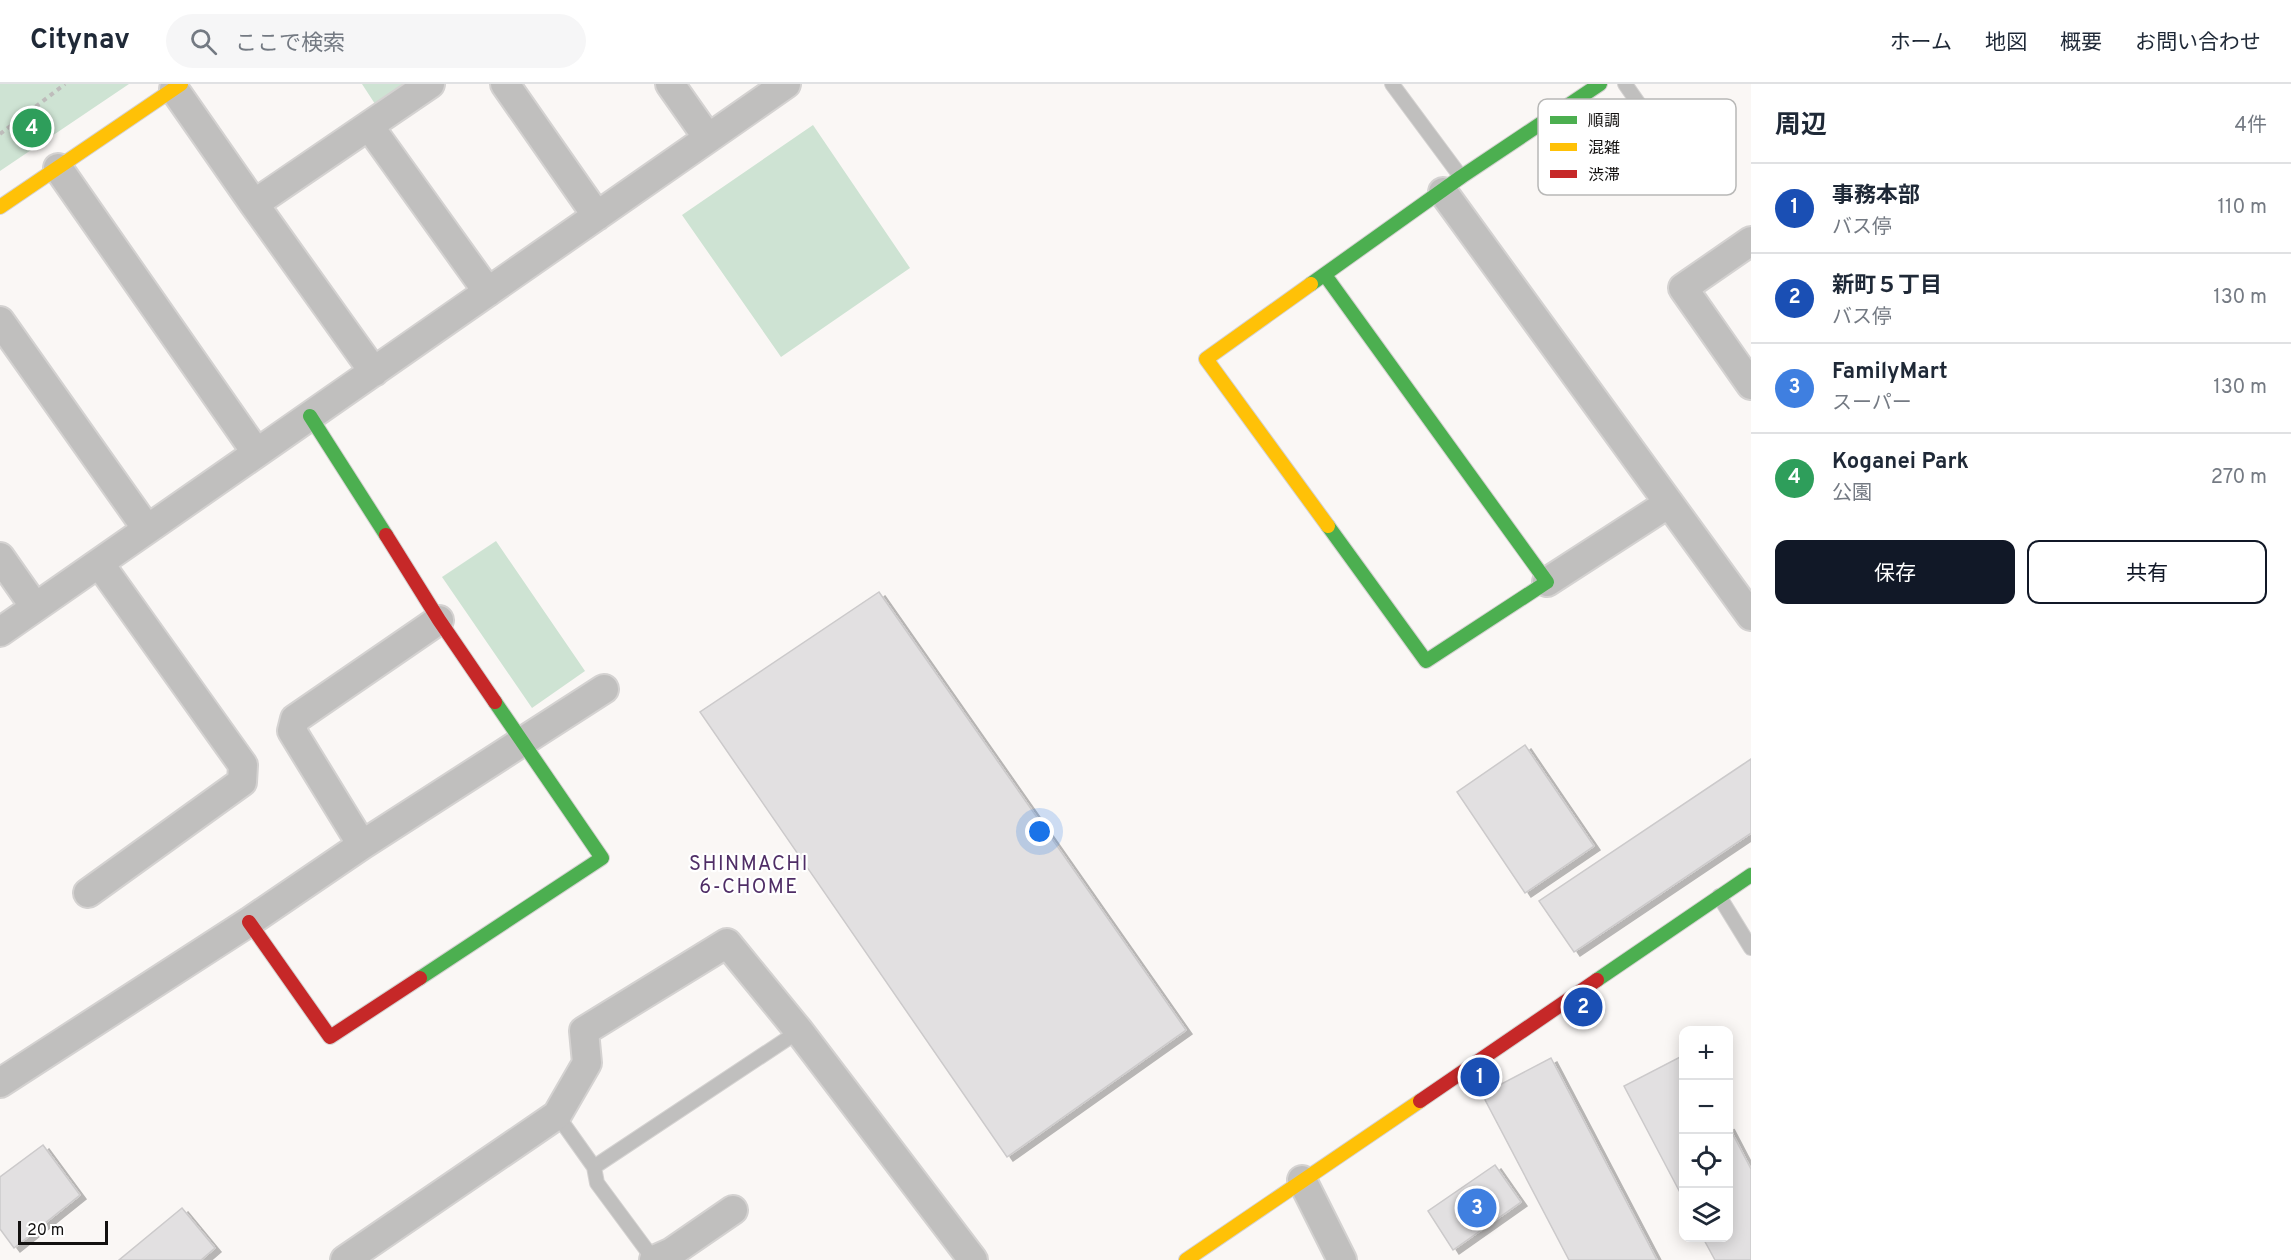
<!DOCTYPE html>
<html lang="ja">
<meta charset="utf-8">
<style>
body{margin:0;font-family:Overpass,"Noto Sans JP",sans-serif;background:#f6f6f7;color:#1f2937}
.controls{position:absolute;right:18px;bottom:18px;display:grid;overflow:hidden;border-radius:12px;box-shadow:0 3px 15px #0003}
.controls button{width:54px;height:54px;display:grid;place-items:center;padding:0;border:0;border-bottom:2px solid #e0e1e3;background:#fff;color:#1f2937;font:30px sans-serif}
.scale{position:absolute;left:18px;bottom:15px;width:90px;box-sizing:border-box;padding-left:6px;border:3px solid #131110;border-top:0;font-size:16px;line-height:21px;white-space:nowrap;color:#131110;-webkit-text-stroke:4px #fff;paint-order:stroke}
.you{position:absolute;left:1040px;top:748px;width:21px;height:21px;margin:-15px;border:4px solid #fff;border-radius:50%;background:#1a73e8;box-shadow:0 0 0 9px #1a73e833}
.badge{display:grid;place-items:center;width:39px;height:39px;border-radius:50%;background:#111827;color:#fff;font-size:20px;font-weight:700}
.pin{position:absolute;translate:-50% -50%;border:3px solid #fff;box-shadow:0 2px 6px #0006}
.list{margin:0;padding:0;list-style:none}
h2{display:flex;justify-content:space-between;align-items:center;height:78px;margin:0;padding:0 24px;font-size:26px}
h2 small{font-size:20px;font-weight:400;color:#747a83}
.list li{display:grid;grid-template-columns:39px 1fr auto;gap:18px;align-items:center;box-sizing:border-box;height:90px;padding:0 24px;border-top:2px solid #e0e1e3}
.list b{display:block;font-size:22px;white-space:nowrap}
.list p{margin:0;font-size:20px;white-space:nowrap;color:#747a83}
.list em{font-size:20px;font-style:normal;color:#747a83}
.actions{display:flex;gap:12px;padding:18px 24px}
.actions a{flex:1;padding:14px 0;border:2px solid #111827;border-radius:12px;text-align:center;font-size:21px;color:#111827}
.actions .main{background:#111827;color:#fff}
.icon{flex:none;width:33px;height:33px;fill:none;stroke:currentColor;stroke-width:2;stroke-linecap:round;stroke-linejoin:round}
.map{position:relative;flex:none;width:1751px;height:1176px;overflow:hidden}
header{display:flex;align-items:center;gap:36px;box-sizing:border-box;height:84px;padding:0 30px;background:#fff;border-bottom:2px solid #e0e1e3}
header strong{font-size:28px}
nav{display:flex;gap:33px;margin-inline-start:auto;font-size:21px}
.search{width:420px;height:54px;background:#f6f6f7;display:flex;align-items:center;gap:15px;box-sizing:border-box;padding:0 21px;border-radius:33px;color:#747a83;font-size:22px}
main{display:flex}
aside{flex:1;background:#fff}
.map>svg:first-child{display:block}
</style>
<header>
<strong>Citynav</strong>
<div class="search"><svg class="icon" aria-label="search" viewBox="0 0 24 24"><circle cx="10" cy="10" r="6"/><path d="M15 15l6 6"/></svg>ここで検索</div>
<nav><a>ホーム</a><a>地図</a><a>概要</a><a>お問い合わせ</a></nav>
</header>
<main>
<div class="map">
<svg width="1751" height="1176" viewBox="0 0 1751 1176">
<defs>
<filter id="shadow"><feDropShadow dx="6" dy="4" stdDeviation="0" flood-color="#0004"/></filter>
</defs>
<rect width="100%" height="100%" fill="#faf7f5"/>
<path fill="#cee3d3" d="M0 0H129L0 87Z
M362 0H410L377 23Z
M813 41 910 184 781 273 682 131Z
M496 457 585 587 532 624 442 493Z"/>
<path fill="#e2e0e1" stroke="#cccacb" stroke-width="1.5" filter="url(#shadow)" d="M879 508 1186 946 1007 1073 700 628Z
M1525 661 1594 762 1525 809 1457 708Z
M1751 675V749L1574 868 1539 817Z
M1684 971V1116L1624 1002Z
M1551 974 1657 1176H1569L1482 1010Z
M1728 1041 1751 1085V1176H1715L1703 1154H1728Z
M43 1061 80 1111 14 1164 0 1145V1093Z
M1495 1081 1521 1118 1453 1166 1428 1127Z
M182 1124 215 1164 201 1176H119Z"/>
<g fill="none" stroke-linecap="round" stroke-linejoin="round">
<g stroke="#d4d2d1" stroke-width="16">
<path id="lane" d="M1392 0 1461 93
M1625 0 1669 63
M1719 812 1751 864
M557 1031 594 1083 597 1099 654 1176
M594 1083 799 947"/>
</g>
<g stroke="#d4d2d1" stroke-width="32">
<path id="street" d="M505 0 597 132
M670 0 708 54
M174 5 254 120 374 288
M369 42 488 208
M58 84 256 368
M1443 108 1751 532
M254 120 430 0
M1751 157 1683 204 1751 301
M0 237 147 445
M0 473 35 523
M1547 498 1669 419
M0 548 786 0
M362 761 292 647 295 635 439 536
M88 809 242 698 243 681 99 479
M0 999 249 838 362 761 604 605
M1302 1096 1342 1176
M345 1176 557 1031 587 979 584 947 727 859 799 947 973 1176
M654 1176 672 1168 733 1126"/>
</g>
<g stroke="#d4d2d1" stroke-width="16">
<path id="fast" d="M1325 191 1547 498 1426 577 1328 442
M1311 200 1461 93 1600 0
M310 332 386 451
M420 894 602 774 495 618
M1597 896 1751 791"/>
</g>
<g stroke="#d4d2d1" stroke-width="16">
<path id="slow" d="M0 123 181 0
M1311 200 1206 275 1328 442
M1186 1176 1420 1017"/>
</g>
<g stroke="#d4d2d1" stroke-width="16">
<path id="jam" d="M386 451 439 536 495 618
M249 838 330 953 420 894
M1420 1017 1597 896"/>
</g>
<path stroke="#bebcbb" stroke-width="4" stroke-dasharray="4.5 4.5" stroke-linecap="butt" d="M0 50 65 0"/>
<use href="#lane" stroke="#c0bfbe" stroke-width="14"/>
<use href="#street" stroke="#c0bfbe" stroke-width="28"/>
<use href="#fast" stroke="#4caf50" stroke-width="14"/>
<use href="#slow" stroke="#ffc107" stroke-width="14"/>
<use href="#jam" stroke="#c62828" stroke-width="14"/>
</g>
<g text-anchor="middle" stroke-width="4.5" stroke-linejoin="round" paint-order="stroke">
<g font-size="20" letter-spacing="1.5" fill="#4f2d66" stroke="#fff">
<text x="749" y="786">SHINMACHI<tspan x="749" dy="23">6-CHOME</tspan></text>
</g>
</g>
<rect x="1538" y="15" width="198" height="96" rx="9" fill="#fff" stroke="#b8b8b7" stroke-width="1.5"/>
<rect x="1550" y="32" width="27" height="8" fill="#4caf50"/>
<rect x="1550" y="59" width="27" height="8" fill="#ffc107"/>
<rect x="1550" y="86" width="27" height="8" fill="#c62828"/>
<g font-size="16" fill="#131110">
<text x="1588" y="42">順調</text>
<text x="1588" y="69">混雑</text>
<text x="1588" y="96">渋滞</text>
</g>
</svg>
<div class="controls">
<button>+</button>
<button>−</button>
<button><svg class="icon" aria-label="locate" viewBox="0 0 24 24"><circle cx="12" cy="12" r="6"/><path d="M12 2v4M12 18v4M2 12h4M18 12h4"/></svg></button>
<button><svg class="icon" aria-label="layers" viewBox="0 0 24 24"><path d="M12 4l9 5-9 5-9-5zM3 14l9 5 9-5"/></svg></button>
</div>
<div class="scale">20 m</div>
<div class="you"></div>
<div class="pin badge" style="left:1480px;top:993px;background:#1a4fb4">1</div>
<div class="pin badge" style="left:1583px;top:923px;background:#1a4fb4">2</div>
<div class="pin badge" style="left:1477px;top:1124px;background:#3f7fe0">3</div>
<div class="pin badge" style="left:32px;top:44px;background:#2e9e5b">4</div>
</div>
<aside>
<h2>周辺<small>4件</small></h2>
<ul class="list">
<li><span class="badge" style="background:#1a4fb4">1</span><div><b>事務本部</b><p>バス停</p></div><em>110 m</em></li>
<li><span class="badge" style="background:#1a4fb4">2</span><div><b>新町５丁目</b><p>バス停</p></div><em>130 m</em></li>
<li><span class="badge" style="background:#3f7fe0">3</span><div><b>FamilyMart</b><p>スーパー</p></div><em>130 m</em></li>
<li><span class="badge" style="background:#2e9e5b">4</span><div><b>Koganei Park</b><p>公園</p></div><em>270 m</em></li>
</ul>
<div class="actions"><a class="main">保存</a><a>共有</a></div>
</aside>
</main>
